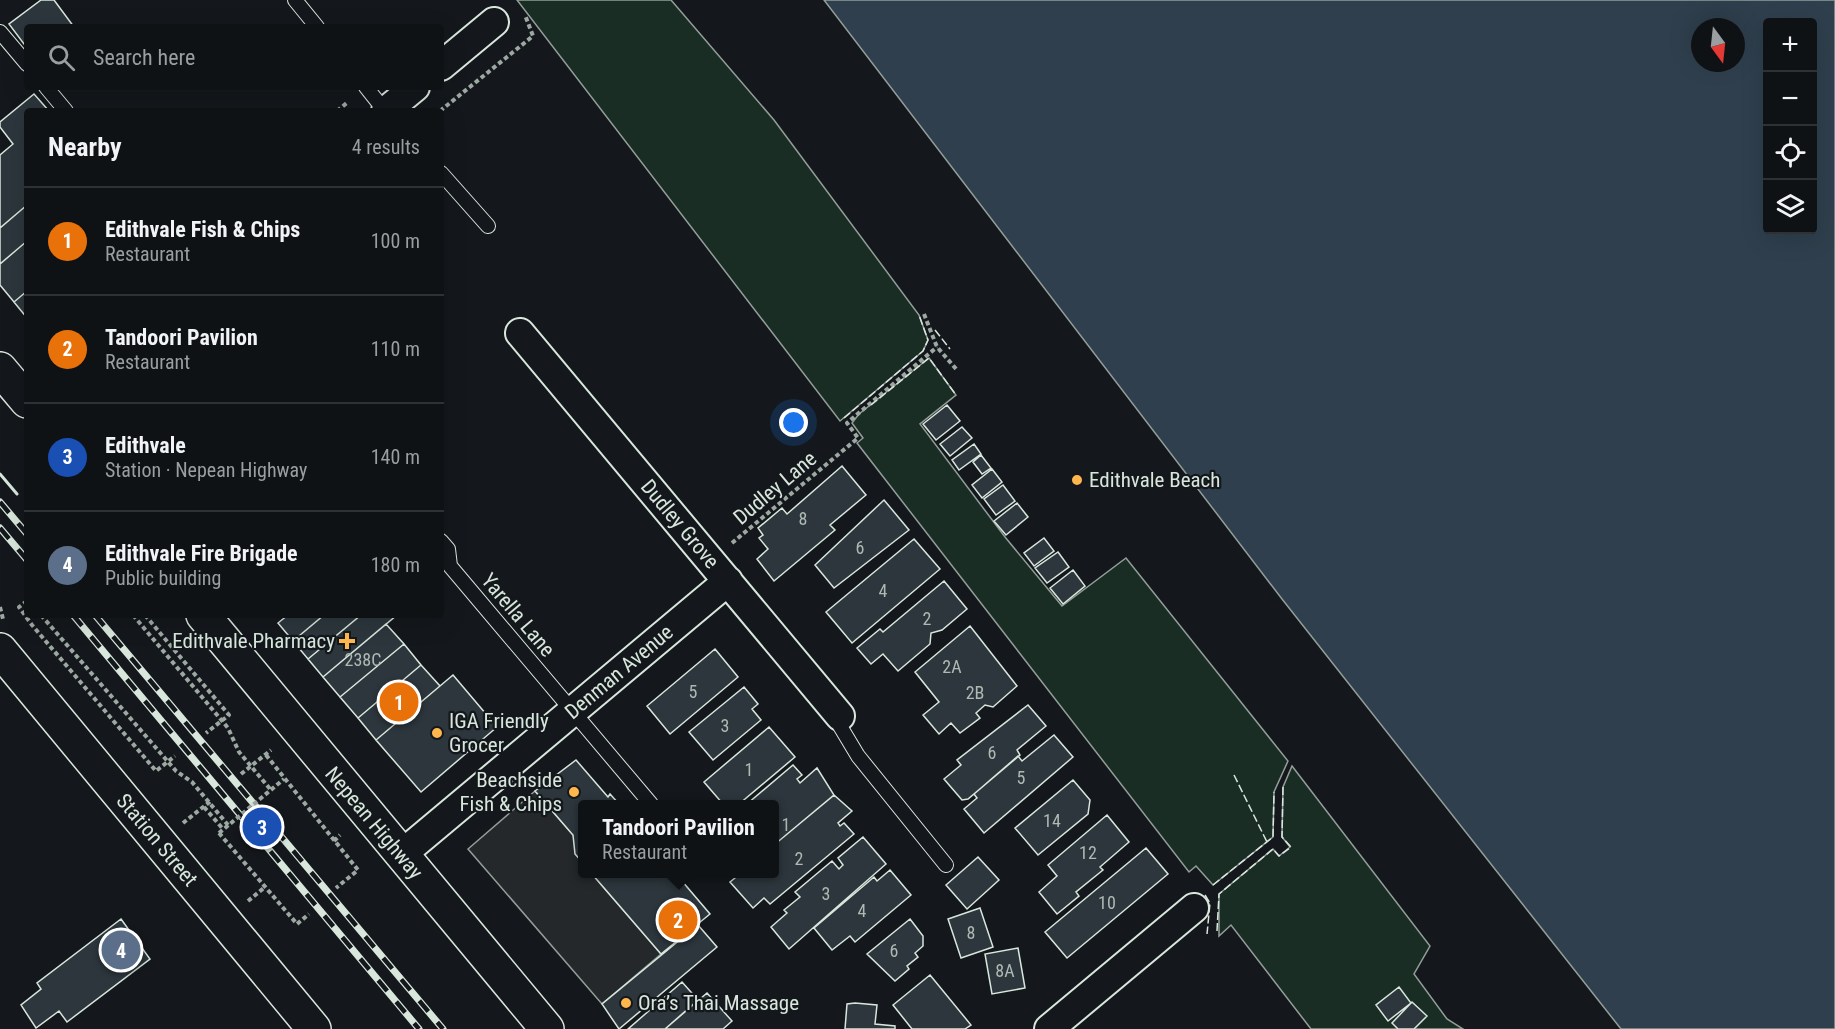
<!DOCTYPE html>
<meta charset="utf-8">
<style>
body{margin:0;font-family:"Roboto Condensed",sans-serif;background:#1d2022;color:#f1f3f6}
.controls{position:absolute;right:18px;top:18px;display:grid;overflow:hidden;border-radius:6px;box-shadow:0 6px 24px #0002}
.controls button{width:54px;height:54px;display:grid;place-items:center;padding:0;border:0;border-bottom:2px solid #2f3234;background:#0f1215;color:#f1f3f6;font:30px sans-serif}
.compass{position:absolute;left:1691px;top:18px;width:54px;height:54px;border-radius:50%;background:#0f1215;box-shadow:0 6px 24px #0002;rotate:165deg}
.you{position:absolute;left:794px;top:423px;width:21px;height:21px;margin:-15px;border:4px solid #fff;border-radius:50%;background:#1a73e8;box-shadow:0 0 0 9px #1a73e833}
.badge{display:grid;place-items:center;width:39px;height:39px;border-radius:50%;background:#b45309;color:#fff;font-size:20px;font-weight:700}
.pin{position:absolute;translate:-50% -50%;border:3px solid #fff;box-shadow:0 2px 6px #0006}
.popup{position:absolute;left:578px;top:800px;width:201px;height:78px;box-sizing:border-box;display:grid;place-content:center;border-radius:6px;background:#0f1215;filter:drop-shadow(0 2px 4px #0005);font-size:20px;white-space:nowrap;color:#9b9ea0}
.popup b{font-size:22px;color:#f1f3f6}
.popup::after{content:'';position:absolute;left:50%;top:100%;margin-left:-12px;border:12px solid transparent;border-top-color:#0f1215}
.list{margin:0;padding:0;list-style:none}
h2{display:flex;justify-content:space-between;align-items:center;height:78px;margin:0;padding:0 24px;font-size:26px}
h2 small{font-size:20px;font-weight:400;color:#9b9ea0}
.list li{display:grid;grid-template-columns:39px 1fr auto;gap:18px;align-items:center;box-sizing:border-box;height:108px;padding:0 24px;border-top:2px solid #2f3234}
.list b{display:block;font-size:22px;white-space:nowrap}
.list p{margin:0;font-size:20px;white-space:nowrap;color:#9b9ea0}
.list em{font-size:20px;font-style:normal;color:#9b9ea0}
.icon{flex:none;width:33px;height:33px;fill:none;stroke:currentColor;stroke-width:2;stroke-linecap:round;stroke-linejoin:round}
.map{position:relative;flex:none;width:1835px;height:1029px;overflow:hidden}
.search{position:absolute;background:#0f1215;box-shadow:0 6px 24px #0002;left:24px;top:24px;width:420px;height:66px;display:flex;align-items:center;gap:15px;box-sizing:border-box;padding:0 21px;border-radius:6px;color:#9b9ea0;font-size:22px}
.panel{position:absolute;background:#0f1215;box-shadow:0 6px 24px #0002;left:24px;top:108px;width:420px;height:510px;border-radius:6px}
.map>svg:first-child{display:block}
</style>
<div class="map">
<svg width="1835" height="1029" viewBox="0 0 1835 1029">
<rect width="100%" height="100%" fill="#14181c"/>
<path fill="#1a2d24" stroke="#939e99" stroke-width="1.5" d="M517 0H671L774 120 919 315 928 340 923 351 840 421Z
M929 358 956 395 920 424 1005 537 1062 606 1126 558 1288 761 1274 792 1273 837 1213 885 1196 866 1189 872 857 443 863 438 852 423 859 414Z
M1292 766 1430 946 1414 974 1447 1019 1463 1029H1311L1231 925 1219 936V894L1273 849 1279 856 1290 847 1282 837 1283 787Z"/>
<path fill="#24282b" stroke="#939e99" stroke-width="1.5" d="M535 791 573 835 582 862V874H592L661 954 602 1004 468 849Z"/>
<path fill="#2f3f4d" stroke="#939e99" stroke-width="1.5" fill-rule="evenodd" d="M824 0H1835V1029H1621L1282 599ZM1768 22H1812V230H1768ZM1700 27H1736V63H1700Z"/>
<path fill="#2c363c" stroke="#d8e6dc" stroke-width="1.5" d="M41 0H54L74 27H27V48L9 24Z
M34 94 49 111H27V205L0 228V155L13 144 0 127V122Z
M27 205V241L0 264V228Z
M27 241V291L14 302 0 285V264Z
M27 291V318L14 302Z
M947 405 960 421 936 440 923 424Z
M962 427 972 438 950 456 940 444Z
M974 444 981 454 959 470 952 460Z
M981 455 991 468 982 474 973 462Z
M842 466 866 495 830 525 835 530 774 581 757 559 768 549 759 538 763 535 758 528 782 508 787 514Z
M992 469 1002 482 982 498 972 485Z
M1003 485 1015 501 996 515 984 499Z
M884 500 909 530 834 588 815 565Z
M1017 503 1028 517 1006 535 994 521Z
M1044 538 1054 551 1034 566 1024 553Z
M914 539 940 569 852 643 826 612Z
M1058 552 1069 567 1047 583 1035 568Z
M1073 570 1085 586 1063 604 1050 588Z
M944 581 967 609 942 630 931 633 930 644 898 671 883 654 871 664 857 648 880 629 883 632Z
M288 615H324L293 641 278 623Z
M324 615H361L308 659 293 641Z
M361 615H397L323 677 308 659Z
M386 624 404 644 340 697 323 677Z
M970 626 1017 686 993 707 985 705 976 713 980 718 960 733 951 723 939 734 923 715 939 702 915 672Z
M404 644 421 665 358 718 340 697Z
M715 649 738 677 670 734 647 706Z
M421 665 440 686 376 740 358 718Z
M453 675 497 727 421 792 376 740Z
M744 687 758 704 752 709 761 720 713 760 689 732Z
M1028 705 1046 726 1017 750 1020 755 968 799 962 800 944 779 961 765 957 760Z
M769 727 795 757 739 804H723L704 782Z
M1054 735 1073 757 984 833 964 809 977 798 974 794 1018 756 1022 761Z
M576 760 608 797 610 794 619 804H582V862L575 854 573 835 535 791Z
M793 765 802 775 797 779 800 783 817 768 834 795 774 845V804H747Z
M1073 780 1090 800 1088 814 1038 855 1015 828Z
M834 795 852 811 838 823 840 826 844 823 854 834 770 904 764 898 753 908 730 882 740 874H774V845Z
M1107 815 1129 842 1100 867 1103 870 1076 892 1079 896 1057 914 1039 892 1057 876 1048 865Z
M863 837 886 864 789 949 771 927 787 913 784 910 800 897 795 892 832 861 839 869 843 865 838 858Z
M1146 848 1168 874 1067 958 1045 932Z
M978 857 999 880 967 909 946 885Z
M890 870 911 895 855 942 850 936 832 950 814 928 874 877 877 881Z
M592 874H676L710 914 661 954Z
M980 908 993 947 961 958 948 919Z
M121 919 150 959 67 1022 59 1011 36 1028 21 1005 41 989 37 983Z
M910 919 923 936V946L915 953 918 957 907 966 909 969 895 981 867 954Z
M698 925 717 947 619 1029 602 1004Z
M1018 948 1025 988 992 994 985 954Z
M930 975 971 1025 965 1029H912L893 1005Z
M682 982 698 1000 665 1029H628Z
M1399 987 1411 1003 1388 1021 1376 1005Z
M707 993 732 1021 723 1029H665Z
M1412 1002 1427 1016 1414 1029H1398L1392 1023Z
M855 1003 877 1005 875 1024 895 1026V1029H845L847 1004Z"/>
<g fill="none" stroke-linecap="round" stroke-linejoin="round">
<g stroke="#d8e6dc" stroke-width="16">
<path id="service" d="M295 0 317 27
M0 32 27 64
M46 87 66 111
M366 87 385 111
M441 173 488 226
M441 541 448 549 450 566 651 804
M840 716V726L858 756 946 865"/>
</g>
<g stroke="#d8e6dc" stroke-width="32">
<path id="minor" d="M441 66 494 22
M386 111 415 87
M520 333 840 716
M401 855 728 581
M1049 1029 1194 908"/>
</g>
<g stroke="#d8e6dc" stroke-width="36">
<path id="tertiary" d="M0 650 314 1029"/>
</g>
<g stroke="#d8e6dc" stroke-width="36">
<path id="trunk" d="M0 369 27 401
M203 615 547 1029"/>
</g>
<path stroke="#9da8a2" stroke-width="4" stroke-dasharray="4.5 3" stroke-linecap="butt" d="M337 111 348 102
M440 111 533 36 525 15
M924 314 937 347 957 370
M732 543 858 438 847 423 937 347
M27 601 19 607 32 625 156 771 175 756
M0 607 3 619
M41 615 176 771 192 782 228 825
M133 615 228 728 239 752 271 790
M145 615 229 715 206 733
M266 755 358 870 336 888
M241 774 271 750
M204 807 223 829
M183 823 212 800
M219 833 297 924 309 914
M334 841 340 835
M248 901 265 887"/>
<use href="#service" stroke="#14181c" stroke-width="14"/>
<use href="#minor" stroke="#14181c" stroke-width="28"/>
<use href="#tertiary" stroke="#14181c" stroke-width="33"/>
<use href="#trunk" stroke="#14181c" stroke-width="33"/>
<g stroke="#d8e6dc" stroke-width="7">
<path id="rail" d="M0 502 27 534
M0 528 27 560
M73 615 419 1029
M95 615 443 1029"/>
</g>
<use href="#rail" stroke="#14181c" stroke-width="4.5" stroke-dasharray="14" stroke-linecap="butt"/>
<path stroke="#9da8a2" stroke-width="4" stroke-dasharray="4.5 3" stroke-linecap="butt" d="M219 833 284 779"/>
<path stroke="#d8e6dc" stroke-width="1.5" stroke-dasharray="8 3" stroke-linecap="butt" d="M935 330 950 349
M871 405 929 358 956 395
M844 418 923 351 928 340 919 315
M1234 775 1267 842
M1213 885 1273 837 1274 792
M1205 895 1210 903 1207 934
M1217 931 1219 894 1273 849 1279 856 1291 847 1282 837 1283 787"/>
<path stroke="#d8e6dc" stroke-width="3" d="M0 474 17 494"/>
</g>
<g fill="#ffb74d" stroke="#14181c" stroke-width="2">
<circle cx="1077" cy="480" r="6"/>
<path d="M344 632h6v6h6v6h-6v6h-6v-6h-6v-6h6z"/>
<circle cx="437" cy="733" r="6"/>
<circle cx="574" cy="792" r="6"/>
<circle cx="626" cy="1003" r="6"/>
</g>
<g text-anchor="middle" stroke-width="4.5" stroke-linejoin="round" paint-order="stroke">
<g font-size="18" fill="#adbab4">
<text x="803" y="525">8</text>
<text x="860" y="554">6</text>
<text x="883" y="597">4</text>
<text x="927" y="625">2</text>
<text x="363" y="666">238C</text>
<text x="952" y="673">2A</text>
<text x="693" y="698">5</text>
<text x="975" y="699">2B</text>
<text x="725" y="732">3</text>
<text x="992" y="759">6</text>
<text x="749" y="776">1</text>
<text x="1021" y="784">5</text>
<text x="1052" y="827">14</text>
<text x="786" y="831">1</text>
<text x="1088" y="859">12</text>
<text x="799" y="865">2</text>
<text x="826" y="900">3</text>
<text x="1107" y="909">10</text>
<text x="862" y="917">4</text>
<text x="971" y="939">8</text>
<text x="894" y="957">6</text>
<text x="1005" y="977">8A</text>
</g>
<g font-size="21" fill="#d8e6dc" stroke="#14181c" text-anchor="start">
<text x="1089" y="487">Edithvale Beach</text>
<text x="335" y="648" text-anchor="end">Edithvale Pharmacy</text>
<text x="449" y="728">IGA Friendly<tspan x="449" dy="24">Grocer</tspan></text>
<text x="562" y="787" text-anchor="end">Beachside<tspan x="562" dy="24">Fish &amp; Chips</tspan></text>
<text x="638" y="1010">Ora’s Thai Massage</text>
</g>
<g font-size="21" fill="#d8e6dc" stroke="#14181c">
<text transform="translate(775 488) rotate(-40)" y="7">Dudley Lane</text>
<text transform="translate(680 524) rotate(50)" y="7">Dudley Grove</text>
<text transform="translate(518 615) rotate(50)" y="7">Yarella Lane</text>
<text transform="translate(619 672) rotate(-40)" y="7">Denman Avenue</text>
<text transform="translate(374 823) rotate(50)" y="7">Nepean Highway</text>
<text transform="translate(157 840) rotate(50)" y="7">Station Street</text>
</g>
</g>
</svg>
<div class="controls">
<button>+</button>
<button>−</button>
<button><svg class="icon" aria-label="locate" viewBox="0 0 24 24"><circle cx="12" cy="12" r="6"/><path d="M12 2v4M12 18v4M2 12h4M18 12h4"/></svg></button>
<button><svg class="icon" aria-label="layers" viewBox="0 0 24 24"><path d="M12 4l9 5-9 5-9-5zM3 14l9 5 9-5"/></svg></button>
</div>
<svg class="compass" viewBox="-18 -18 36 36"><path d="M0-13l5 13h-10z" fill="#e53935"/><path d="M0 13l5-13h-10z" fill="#9b9ea0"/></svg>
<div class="you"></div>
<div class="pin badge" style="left:399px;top:702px;background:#e8710a">1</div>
<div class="pin badge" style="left:678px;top:920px;background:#e8710a">2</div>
<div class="popup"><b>Tandoori Pavilion</b>Restaurant</div>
<div class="pin badge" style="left:262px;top:827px;background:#1a4fb4">3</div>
<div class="pin badge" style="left:121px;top:950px;background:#5c6f8a">4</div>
<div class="search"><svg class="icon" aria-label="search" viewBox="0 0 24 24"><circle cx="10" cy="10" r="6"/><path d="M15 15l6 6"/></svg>Search here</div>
<section class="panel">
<h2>Nearby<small>4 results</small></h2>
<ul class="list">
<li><span class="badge" style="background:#e8710a">1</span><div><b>Edithvale Fish &amp; Chips</b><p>Restaurant</p></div><em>100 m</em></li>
<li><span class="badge" style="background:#e8710a">2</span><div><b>Tandoori Pavilion</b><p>Restaurant</p></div><em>110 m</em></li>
<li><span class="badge" style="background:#1a4fb4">3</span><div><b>Edithvale</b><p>Station · Nepean Highway</p></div><em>140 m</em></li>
<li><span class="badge" style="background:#5c6f8a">4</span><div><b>Edithvale Fire Brigade</b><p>Public building</p></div><em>180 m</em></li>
</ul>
</section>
</div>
